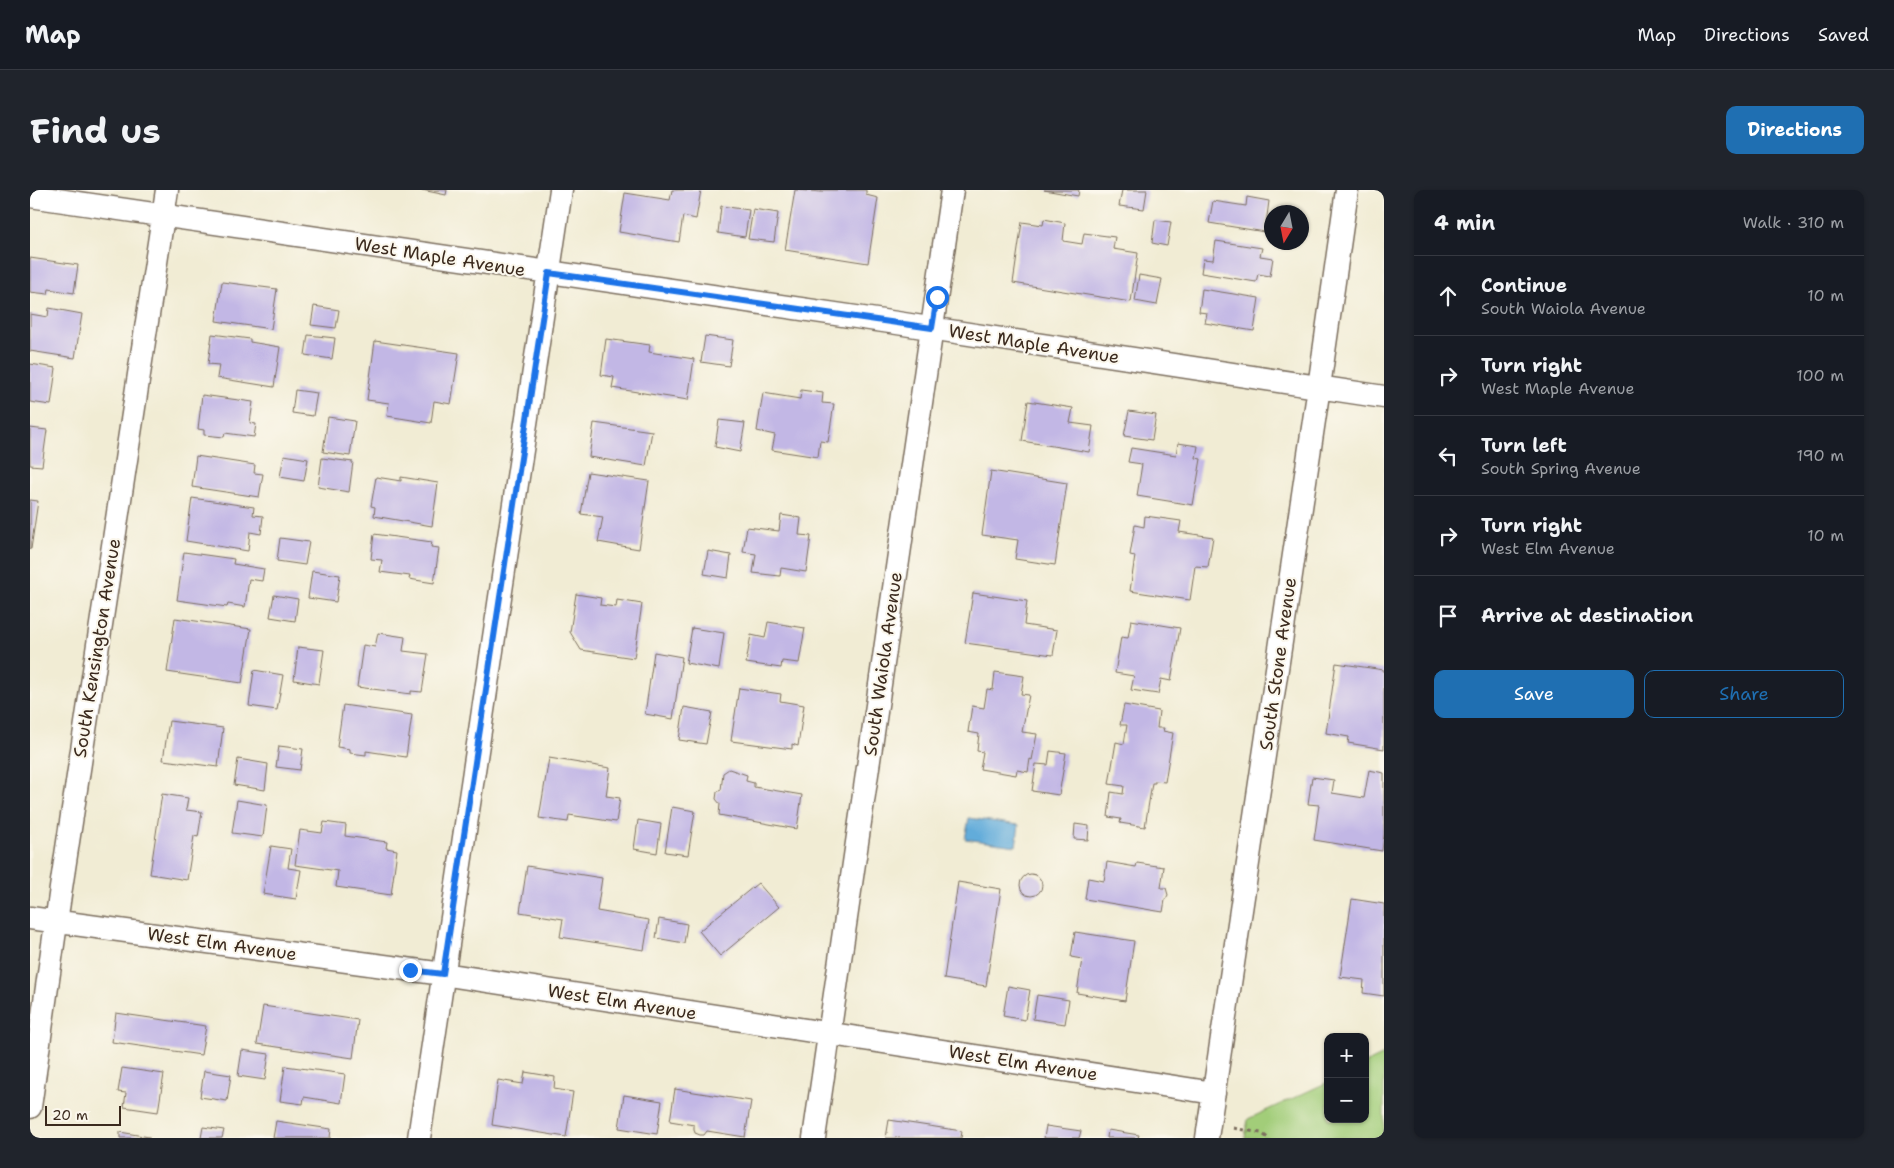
<!DOCTYPE html>
<meta charset="utf-8">
<style>
body{margin:0;font-family:"Shantell Sans",sans-serif;background:#20242c;color:#f1f3f6}
.controls{position:absolute;right:15px;bottom:15px;display:grid;overflow:hidden;border-radius:10px;box-shadow:0 1px 4px #0004}
.controls button{width:45px;height:45px;display:grid;place-items:center;padding:0;border:0;border-bottom:1px solid #363941;background:#171b24;color:#f1f3f6;font:25px sans-serif}
.compass{position:absolute;left:1234px;top:15px;width:45px;height:45px;border-radius:50%;background:#171b24;box-shadow:0 1px 4px #0004;rotate:190deg}
.scale{position:absolute;left:15px;bottom:12px;width:76px;box-sizing:border-box;padding-left:5px;border:2px solid #3b2a1e;border-top:0;font-size:14px;line-height:18px;white-space:nowrap;color:#3b2a1e;-webkit-text-stroke:4px #fbf7ec;paint-order:stroke}
.stop{position:absolute;width:15px;height:15px;margin:-11px;border:4px solid #1a73e8;border-radius:50%;background:#fff}
.stop.end{background:#1a73e8;border-color:#fff;box-shadow:0 1px 5px #0008}
.list{margin:0;padding:0;list-style:none}
h2{display:flex;justify-content:space-between;align-items:center;height:65px;margin:0;padding:0 20px;font-size:21px}
h2 small{font-size:16px;font-weight:400;color:#9ea1a6}
.list li{display:grid;grid-template-columns:32px 1fr auto;gap:15px;align-items:center;box-sizing:border-box;height:80px;padding:0 20px;border-top:1px solid #363941}
.list b{display:block;font-size:19px;white-space:nowrap}
.list p{margin:0;font-size:16px;white-space:nowrap;color:#9ea1a6}
.list em{font-size:16px;font-style:normal;color:#9ea1a6}
.actions{display:flex;gap:10px;padding:15px 20px}
.actions a{flex:1;padding:11px 0;border:1px solid #1f6fb2;border-radius:10px;text-align:center;font-size:18px;color:#1f6fb2}
.actions .main{background:#1f6fb2;color:#fff}
.icon{flex:none;width:28px;height:28px;fill:none;stroke:currentColor;stroke-width:2;stroke-linecap:round;stroke-linejoin:round}
.map{position:relative;flex:none;width:1354px;height:948px;overflow:hidden;border-radius:10px}
header{display:flex;align-items:center;gap:30px;box-sizing:border-box;height:70px;padding:0 25px;background:#171b24;border-bottom:1px solid #363941}
header strong{font-size:24px}
nav{display:flex;gap:28px;margin-inline-start:auto;font-size:18px}
.intro{display:flex;align-items:center;justify-content:space-between;box-sizing:border-box;height:120px;padding:0 30px}
h1{margin:0;font-size:35px}
.button{padding:12px 22px;border-radius:10px;background:#1f6fb2;color:#fff;font-size:18px;font-weight:700}
main{display:flex;gap:30px;padding:0 30px}
aside{flex:1;background:#171b24;border-radius:10px;box-shadow:0 1px 4px #0004}
.map>svg:first-child{display:block}
</style>
<header>
<strong>Map</strong>
<nav><a>Map</a><a>Directions</a><a>Saved</a></nav>
</header>
<div class="intro"><h1>Find us</h1><a class="button">Directions</a></div>
<main>
<div class="map">
<svg width="1354" height="948" viewBox="0 0 1354 948">
<rect width="100%" height="100%" fill="#fbf7ec"/>
<filter id="ink" filterUnits="userSpaceOnUse"><feTurbulence type="fractalNoise" baseFrequency=".02" numOctaves="2"/><feDisplacementMap in="SourceGraphic" scale="10" xChannelSelector="R" yChannelSelector="G"/><feConvolveMatrix kernelMatrix="1 2 1 2 8 2 1 2 1" color-interpolation-filters="sRGB"/></filter>
<filter id="wash" filterUnits="userSpaceOnUse"><feTurbulence type="fractalNoise" baseFrequency=".0096" numOctaves="4" result="noise"/><feDisplacementMap in="SourceGraphic" scale="20" xChannelSelector="R" yChannelSelector="G"/><feGaussianBlur stdDeviation="1.12" result="paint"/><feColorMatrix in="noise" values="0 0 0 0 0 0 0 0 0 0 0 0 0 0 0 0 0 1.4 0 .05"/><feComposite in="paint" operator="in"/></filter>
<g filter="url(#wash)">
<rect width="100%" height="100%" fill="#f1ecd4"/>
<path fill="#a2cd79" stroke="#6e7c4c" d="M1354 865V948H1215L1218 929 1298 892V929H1335V874Z"/>
<path fill="#62acda" stroke="#4e6b7c" d="M939 628 989 635 986 656 935 649Z"/>
<g id="blocks">
<path fill="#c2b7e5" d="M392 0H417L416 5Z
M642 0H671L666 29 653 26 649 52 589 42 595 3 640 10Z
M765 0 792 2V0H836V5L848 8 838 73 755 60Z
M1014 0H1049L1048 6Z
M1092 0H1117L1114 19 1089 16Z
M1217 7 1239 11 1235 42 1179 33 1183 11 1216 16Z
M691 16 719 20 715 47 688 43Z
M723 19 748 23 744 52 718 49Z
M1014 29 1035 33 1033 51 1052 54 1054 43 1085 47 1083 59 1108 63 1101 112 983 93 992 32 1013 35Z
M1125 30 1141 32 1137 56 1122 53Z
M1186 51 1232 58 1230 66 1243 68 1240 86 1228 84 1226 92 1171 83 1173 69 1183 70Z
M0 68 48 75 44 103 19 99 18 104 0 102Z
M1109 85 1132 89 1127 115 1105 111Z
M192 92 247 99 241 139 186 131Z
M1172 99 1229 108 1224 141 1175 133 1177 123 1169 122Z
M284 116 309 120 306 138 281 135Z
M19 118 52 124 45 168 0 161V124L18 127Z
M182 144 220 149V152L250 157 244 197 187 188 189 175 178 174Z
M278 145 305 148 302 169 275 165Z
M675 146 703 150 699 176 671 172Z
M576 149 620 155 619 162 664 169 658 210 582 198 584 187 571 185Z
M345 151 429 163 421 214 404 211 401 233 357 226 359 213 337 210Z
M0 174 26 178 21 215 0 212Z
M265 200 287 203 283 226 262 223Z
M771 200 793 203 792 213 804 214 798 252 790 251 788 267 742 260 745 245 727 241 733 203 770 209Z
M172 205 223 212 220 233 226 234 224 247 195 243 194 247 174 245V240L168 239Z
M998 211 1043 218 1040 233 1063 236 1059 262 992 251Z
M1099 221 1126 225 1122 250 1094 246Z
M298 227 325 231 320 266 293 262Z
M689 230 715 233 710 262 685 257Z
M564 233 622 241 616 276 559 267Z
M0 238 17 240 12 276 0 275Z
M1148 253 1168 256 1166 268 1171 269 1163 315 1107 306 1112 274 1098 272 1101 258 1146 265Z
M254 265 278 269 274 291 250 287Z
M166 266 225 275 224 283 233 284 229 307 162 297Z
M292 268 323 272 319 302 288 297Z
M961 281 1037 293 1025 375 985 369 988 350 952 345Z
M558 282 619 291 609 359 568 352 573 327 551 324Z
M346 287 371 291V287L408 293 402 336 344 326 345 317 341 316Z
M162 308 224 317 223 325 233 326 231 344 220 342 218 361 156 351Z
M0 310 8 311 1 359H0Z
M751 325 771 328 769 345 781 346 776 382 751 378 750 386 723 383 726 364 713 362 717 337 749 341Z
M1115 326 1151 331 1149 342 1183 347 1178 377 1165 376 1160 410 1100 401 1105 366 1100 365 1105 335 1114 337Z
M344 344 402 352 401 357 409 358 404 393 379 389 380 386 350 382 352 370 341 369Z
M250 348 279 352 275 375 247 371Z
M678 361 701 365 698 388 674 384Z
M154 362 204 369 203 374 234 379 232 391 219 389 215 417 198 414 197 417 147 410Z
M282 381 310 385 306 412 278 408Z
M943 403 997 411 994 435 1027 440 1023 465 935 453Z
M546 404 571 408 570 415 586 417 587 410 612 414 604 468 551 460 540 442Z
M244 405 268 409 265 431 240 427Z
M145 428 221 439 212 493 137 482Z
M1101 430 1150 438 1141 491 1131 489 1128 504 1101 500 1104 486 1085 483 1091 447 1098 448Z
M738 432 775 438 769 473 752 471 751 478 716 473 721 445 735 448Z
M662 438 694 443 689 479 656 473Z
M348 443 375 447 373 461 398 464 392 502 381 501V504L327 497 333 455 345 457Z
M268 457 294 460 289 494 264 490Z
M624 462 652 467 643 529 615 524Z
M1306 473 1354 480V559L1318 553 1319 547 1296 543Z
M224 480 253 485 247 520 219 516Z
M965 482 994 486 991 504 999 505 992 542 1007 544 1002 570 1000 569 998 582 987 580 986 585 950 579 953 562 947 561 949 544 938 542 942 516 954 518 957 499 963 500Z
M709 498 751 504 750 511 774 515 768 556 762 554V559L701 551Z
M313 515 382 525 376 567 336 561V565L320 563V559L307 557Z
M1094 515 1129 521 1127 538H1134L1133 541 1143 543 1135 592 1125 591V593H1122L1115 637 1090 633 1091 629 1078 627 1081 602 1093 604 1094 596 1079 594 1086 552 1094 554 1097 535H1090Z
M654 517 682 522 676 554 649 550Z
M139 531 193 538 188 577 133 570Z
M249 556 273 559 270 580 246 577Z
M1020 561 1036 563 1029 605 1002 601 1006 574 1018 575Z
M519 568 580 578 576 606 590 608 586 632 539 625 538 632 509 628Z
M208 569 238 574 235 600 204 595Z
M699 579 717 585 716 591 724 593V597L772 605 767 639 689 625 690 614 686 609 687 602 691 600 693 583Z
M1339 580 1354 583V644L1352 661 1284 650 1289 615 1278 614 1282 587 1304 590 1302 603 1334 608Z
M132 604 158 608 156 620 172 622 168 647 164 646 157 690 120 684Z
M207 610 237 615 233 647 202 643Z
M642 617 665 621 658 665 635 662Z
M608 630 631 634 627 663 604 659Z
M294 632 316 635 315 646 357 652 356 658 367 660 361 705 306 697 308 681 265 675 270 640 292 643Z
M1045 634 1059 636 1058 650 1044 649Z
M241 656 261 659 258 678 271 680 266 709 233 704Z
M1077 672 1106 677 1107 673 1134 677 1131 698H1136L1138 705 1135 710 1133 722 1055 709 1058 688 1074 691Z
M497 676 572 688 567 721 619 730 614 760 530 747 533 729 490 722Z
M990 695a11 11 0 1 1 22 0a11 11 0 1 1-22 0Z
M928 692 971 699 956 796 914 789Z
M728 693 749 717 690 766 669 741Z
M1322 709 1354 714V806L1333 803 1334 790 1310 787Z
M629 729 657 734 654 753 626 748Z
M1045 742 1104 751 1095 811 1047 803 1052 769 1041 767Z
M978 796 1000 800 995 830 973 826Z
M1007 805 1039 810 1035 834 1003 829Z
M233 816 328 830 323 868 227 854Z
M86 823 176 836 171 865 82 852Z
M212 860 239 864 235 890 208 886Z
M255 876 315 884 311 913 274 907 273 914 250 911Z
M92 878 134 884 128 922 94 917 96 903 88 902Z
M174 881 201 885 197 911 170 907Z
M495 882 525 887 524 899 543 902 536 947 462 935 468 890 493 894Z
M645 899 721 911 715 947 677 941 674 945H670L665 943 664 939V935L640 931Z
M594 905 632 911 627 944 589 938Z
M859 930 932 941 931 948H856Z
M246 931 301 939 300 948H243Z
M1016 936 1051 941 1049 948H1014Z
M173 937 194 940 192 948H171Z
M1078 940 1109 945 1108 948H1077Z
M90 942 119 947V948H90Z"/>
</g>
</g>
<g filter="url(#ink)">
<use href="#blocks" fill-opacity="0" stroke="#7b6e5e" stroke-width="1"/>
<g fill="none" stroke-linecap="round" stroke-linejoin="round">
<g stroke="#7b6e5e" stroke-width="25">
<path id="minor" d="M0 6 867 133 1354 207
M0 728 413 784 1184 903
M0 917 31 698 137 0
M389 948 531 0
M784 948 922 0
M1177 948 1289 197 1317 0"/>
</g>
<path stroke="#7b6e5e" stroke-width="3" stroke-dasharray="4 4" stroke-linecap="butt" d="M1203 938 1231 943 1238 948"/>
<use href="#minor" stroke="#fff" stroke-width="22"/>
</g>
</g>
<g fill="none" stroke-linecap="round" stroke-linejoin="round" filter="url(#ink)">
<path stroke="#1a73e8" stroke-width="6" d="M380 780 413 784 519 83 902 138 907 107"/>
</g>
<g text-anchor="middle" stroke-width="4" stroke-linejoin="round" paint-order="stroke">
<g font-size="18" fill="#3b2a1e" stroke="#fbf7ec">
<text transform="translate(410 67) rotate(9)" y="6">West Maple Avenue</text>
<text transform="translate(1004 154) rotate(9)" y="6">West Maple Avenue</text>
<text transform="translate(67 458) rotate(-81)" y="6">South Kensington Avenue</text>
<text transform="translate(853 474) rotate(-82)" y="6">South Waiola Avenue</text>
<text transform="translate(1248 474) rotate(-82)" y="6">South Stone Avenue</text>
<text transform="translate(192 754) rotate(8)" y="6">West Elm Avenue</text>
<text transform="translate(592 812) rotate(9)" y="6">West Elm Avenue</text>
<text transform="translate(993 873) rotate(9)" y="6">West Elm Avenue</text>
</g>
</g>
</svg>
<div class="controls">
<button>+</button>
<button>−</button>
</div>
<svg class="compass" viewBox="-18 -18 36 36"><path d="M0-13l5 13h-10z" fill="#e53935"/><path d="M0 13l5-13h-10z" fill="#9ea1a6"/></svg>
<div class="scale">20 m</div>
<div class="stop" style="left:907px;top:107px"></div>
<div class="stop end" style="left:380px;top:780px"></div>
</div>
<aside>
<h2>4 min<small>Walk · 310 m</small></h2>
<ul class="list">
<li><svg class="icon" aria-label="ahead" viewBox="0 0 24 24"><path d="M12 20V5M6 11l6-6 6 6"/></svg><div><b>Continue</b><p>South Waiola Avenue</p></div><em>10 m</em></li>
<li><svg class="icon" aria-label="right" viewBox="0 0 24 24"><path d="M7 20v-9h11M14 6l5 5-5 5"/></svg><div><b>Turn right</b><p>West Maple Avenue</p></div><em>100 m</em></li>
<li><svg class="icon" aria-label="left" viewBox="0 0 24 24"><path d="M17 20v-9H6M10 6l-5 5 5 5"/></svg><div><b>Turn left</b><p>South Spring Avenue</p></div><em>190 m</em></li>
<li><svg class="icon" aria-label="right" viewBox="0 0 24 24"><path d="M7 20v-9h11M14 6l5 5-5 5"/></svg><div><b>Turn right</b><p>West Elm Avenue</p></div><em>10 m</em></li>
<li><svg class="icon" aria-label="arrive" viewBox="0 0 24 24"><path d="M6 21V4h12l-3 4 3 4H6"/></svg><div><b>Arrive at destination</b></div></li>
</ul>
<div class="actions"><a class="main">Save</a><a>Share</a></div>
</aside>
</main>
